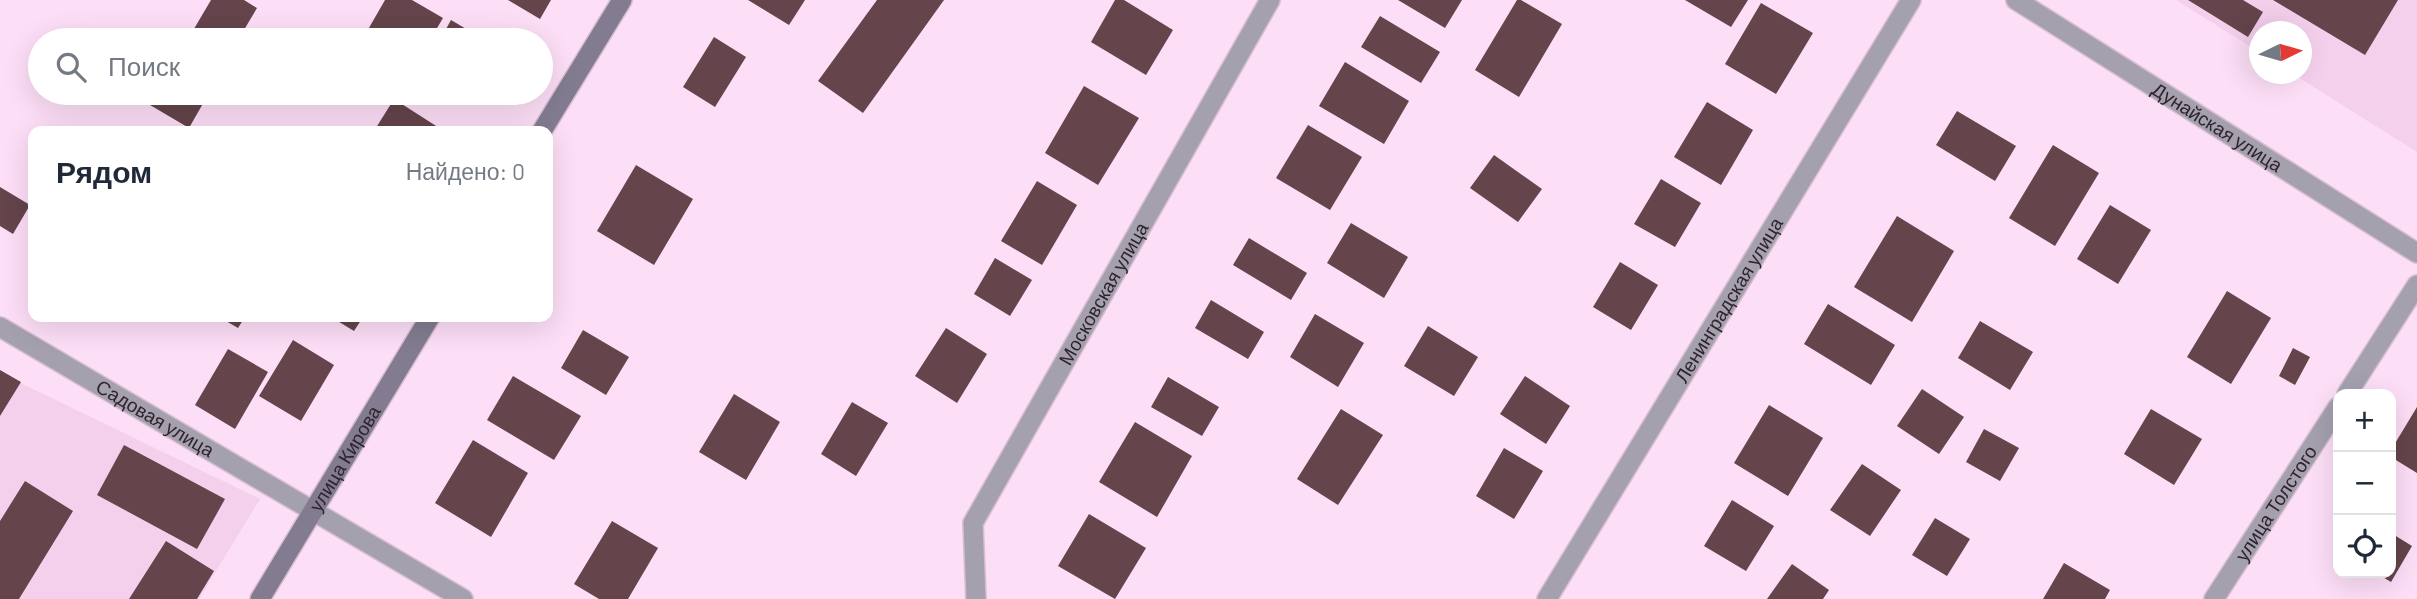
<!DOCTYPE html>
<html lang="ru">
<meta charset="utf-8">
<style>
body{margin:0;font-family:Barlow,sans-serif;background:#f6f6f7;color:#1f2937}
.controls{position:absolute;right:21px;bottom:21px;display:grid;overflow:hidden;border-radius:14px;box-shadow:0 7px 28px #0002}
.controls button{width:63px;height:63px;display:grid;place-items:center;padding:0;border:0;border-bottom:2px solid #e0e1e3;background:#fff;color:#1f2937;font:35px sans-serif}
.compass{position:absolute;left:2249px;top:21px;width:63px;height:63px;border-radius:50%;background:#fff;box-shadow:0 7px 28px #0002;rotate:85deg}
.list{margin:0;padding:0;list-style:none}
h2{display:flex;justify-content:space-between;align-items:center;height:91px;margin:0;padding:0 28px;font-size:30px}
h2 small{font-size:23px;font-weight:400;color:#747a83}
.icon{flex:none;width:38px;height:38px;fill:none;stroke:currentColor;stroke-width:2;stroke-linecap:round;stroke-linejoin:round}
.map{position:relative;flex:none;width:2417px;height:599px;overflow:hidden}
.search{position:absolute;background:#fff;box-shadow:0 7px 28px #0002;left:28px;top:28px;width:525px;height:77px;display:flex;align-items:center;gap:18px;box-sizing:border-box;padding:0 24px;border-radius:38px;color:#747a83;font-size:26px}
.panel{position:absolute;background:#fff;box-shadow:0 7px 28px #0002;left:28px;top:126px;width:525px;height:196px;border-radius:14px}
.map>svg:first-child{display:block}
</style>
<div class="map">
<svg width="2417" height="599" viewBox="0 0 2417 599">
<rect width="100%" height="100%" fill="#fcdef6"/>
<path fill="#f4d0ed" d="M2176 0H2417V152L2293 74H2302V32H2260L2259 52Z
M0 373 260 499 199 599H0Z"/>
<path fill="#65444b" d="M211 0H244L257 8 238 40 188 39Z
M385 0H412L443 18 430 40H362Z
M508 0H551L540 19Z
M748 0H805L789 25Z
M877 0H944L863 113 818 81Z
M1115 0H1124L1173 30 1146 75 1091 42Z
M1398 0H1462L1445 28Z
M1517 0H1521L1562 24 1519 97 1475 70Z
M1685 0H1748L1731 27Z
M2188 0H2243L2263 12 2248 37Z
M2273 0H2398L2365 55Z
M1761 3 1813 33 1776 94 1725 64Z
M1380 16 1440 52 1421 83 1361 47Z
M451 20 485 40H440Z
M714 37 746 57 715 107 683 87Z
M1345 62 1409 101 1384 144 1319 106Z
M1084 86 1139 118 1098 185 1045 153Z
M158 93H209L189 128 150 105Z
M394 99 444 131H374Z
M1707 102 1753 130 1721 185 1674 157Z
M1957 111 2016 146 1995 181 1936 145Z
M1308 125 1362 157 1330 210 1276 178Z
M2053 145 2099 173 2055 246 2009 218Z
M1494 155 1542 189 1518 222 1470 188Z
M636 165 693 199 654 265 597 231Z
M1661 179 1701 203 1675 247 1634 224Z
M1037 181 1077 205 1042 265 1001 241Z
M0 187 30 205 13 234 0 226Z
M2110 205 2151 230 2118 284 2077 259Z
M1897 216 1954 251 1912 322 1854 287Z
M1351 223 1408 257 1384 298 1327 263Z
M1249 238 1307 273 1291 300 1233 265Z
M995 258 1032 280 1010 316 974 294Z
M1620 262 1658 285 1631 330 1593 307Z
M2227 291 2271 318 2231 384 2187 357Z
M1211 300 1264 332 1248 359 1195 328Z
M1828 304 1895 345 1871 385 1804 344Z
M1315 314 1364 343 1338 387 1290 357Z
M219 317H245L238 328Z
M331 317H363L354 331Z
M1980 321 2033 352 2010 390 1958 358Z
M1428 326 1478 357 1454 396 1404 366Z
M946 328 987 354 957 403 915 376Z
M583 330 629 357 606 395 561 368Z
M293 340 334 365 301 421 259 396Z
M2293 348 2310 357 2295 385 2279 376Z
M228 349 268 372 235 429 195 405Z
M0 370 21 382 0 416Z
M513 376 581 416 554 460 487 420Z
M1525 376 1570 406 1546 444 1500 414Z
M1168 377 1219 407 1202 436 1151 407Z
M1922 389 1964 417 1939 454 1897 426Z
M734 394 780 422 746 480 699 452Z
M852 402 888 423 856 476 821 454Z
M1769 405 1823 438 1788 496 1734 463Z
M2417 407V473L2391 457V450Z
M1341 409 1383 435 1338 505 1297 479Z
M2151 409 2202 439 2174 485 2124 454Z
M1135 422 1192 456 1157 517 1099 482Z
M1984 429 2019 448 2000 481 1966 462Z
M473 440 528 473 491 537 435 503Z
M124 445 225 499 197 549 97 495Z
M1504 448 1543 471 1514 519 1476 496Z
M1862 464 1901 490 1870 536 1830 510Z
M25 481 73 511 19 599H0V521Z
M1732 500 1774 526 1746 571 1704 546Z
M1089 514 1146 548 1115 599 1058 566Z
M1935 518 1970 539 1947 576 1912 555Z
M612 521 658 548 628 599H599L574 584Z
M2391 533 2412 546 2391 582 2376 573H2391Z
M166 541 214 571 197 599H129Z
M2064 563 2110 590 2105 599H2043Z
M1792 564 1829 590 1823 599H1767Z"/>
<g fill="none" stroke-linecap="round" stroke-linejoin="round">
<g stroke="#d7bdd2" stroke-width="22">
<g id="minor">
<path id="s1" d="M2016 0 2417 253"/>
<path id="s2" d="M0 327 463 599"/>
<path d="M2347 394 2417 285"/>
<path id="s3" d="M976 599 973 523 1270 0"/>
<path id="s4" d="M2214 599 2338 407"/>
</g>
</g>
<g stroke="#d7bdd2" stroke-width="22">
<g id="tertiary">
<path id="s5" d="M1547 599 1911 0"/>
</g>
</g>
<g stroke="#d7bdd2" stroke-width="22">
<g id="secondary">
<path d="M542 131 622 0"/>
<path id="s6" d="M260 599 430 317"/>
</g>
</g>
<use href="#minor" stroke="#a4a0ae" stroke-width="19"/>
<use href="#tertiary" stroke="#a4a0ae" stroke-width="19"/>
<use href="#secondary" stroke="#837c91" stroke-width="19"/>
</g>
<g text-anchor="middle" stroke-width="7" stroke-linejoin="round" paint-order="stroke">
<g font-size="19" fill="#2f242d" stroke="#fff">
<text dy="7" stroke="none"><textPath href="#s1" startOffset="238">Дунайская улица</textPath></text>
<text dy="7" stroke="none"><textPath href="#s3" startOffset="340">Московская улица</textPath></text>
<text dy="7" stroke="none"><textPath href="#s5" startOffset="350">Ленинградская улица</textPath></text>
<text dy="7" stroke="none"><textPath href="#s2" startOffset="180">Садовая улица</textPath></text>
<text dy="7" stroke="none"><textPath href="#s6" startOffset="164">улица Кирова</textPath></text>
<text dy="7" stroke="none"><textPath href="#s4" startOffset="114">улица Толстого</textPath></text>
</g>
</g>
</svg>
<div class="controls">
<button>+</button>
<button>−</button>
<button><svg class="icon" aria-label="locate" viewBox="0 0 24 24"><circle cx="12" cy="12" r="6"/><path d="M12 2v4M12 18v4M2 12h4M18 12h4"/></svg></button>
</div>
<svg class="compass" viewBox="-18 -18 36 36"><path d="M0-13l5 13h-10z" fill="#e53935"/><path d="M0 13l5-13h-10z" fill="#747a83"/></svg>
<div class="search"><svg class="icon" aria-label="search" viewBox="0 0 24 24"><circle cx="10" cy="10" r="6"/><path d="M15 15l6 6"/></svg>Поиск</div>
<section class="panel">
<h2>Рядом<small>Найдено: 0</small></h2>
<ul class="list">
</ul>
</section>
</div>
